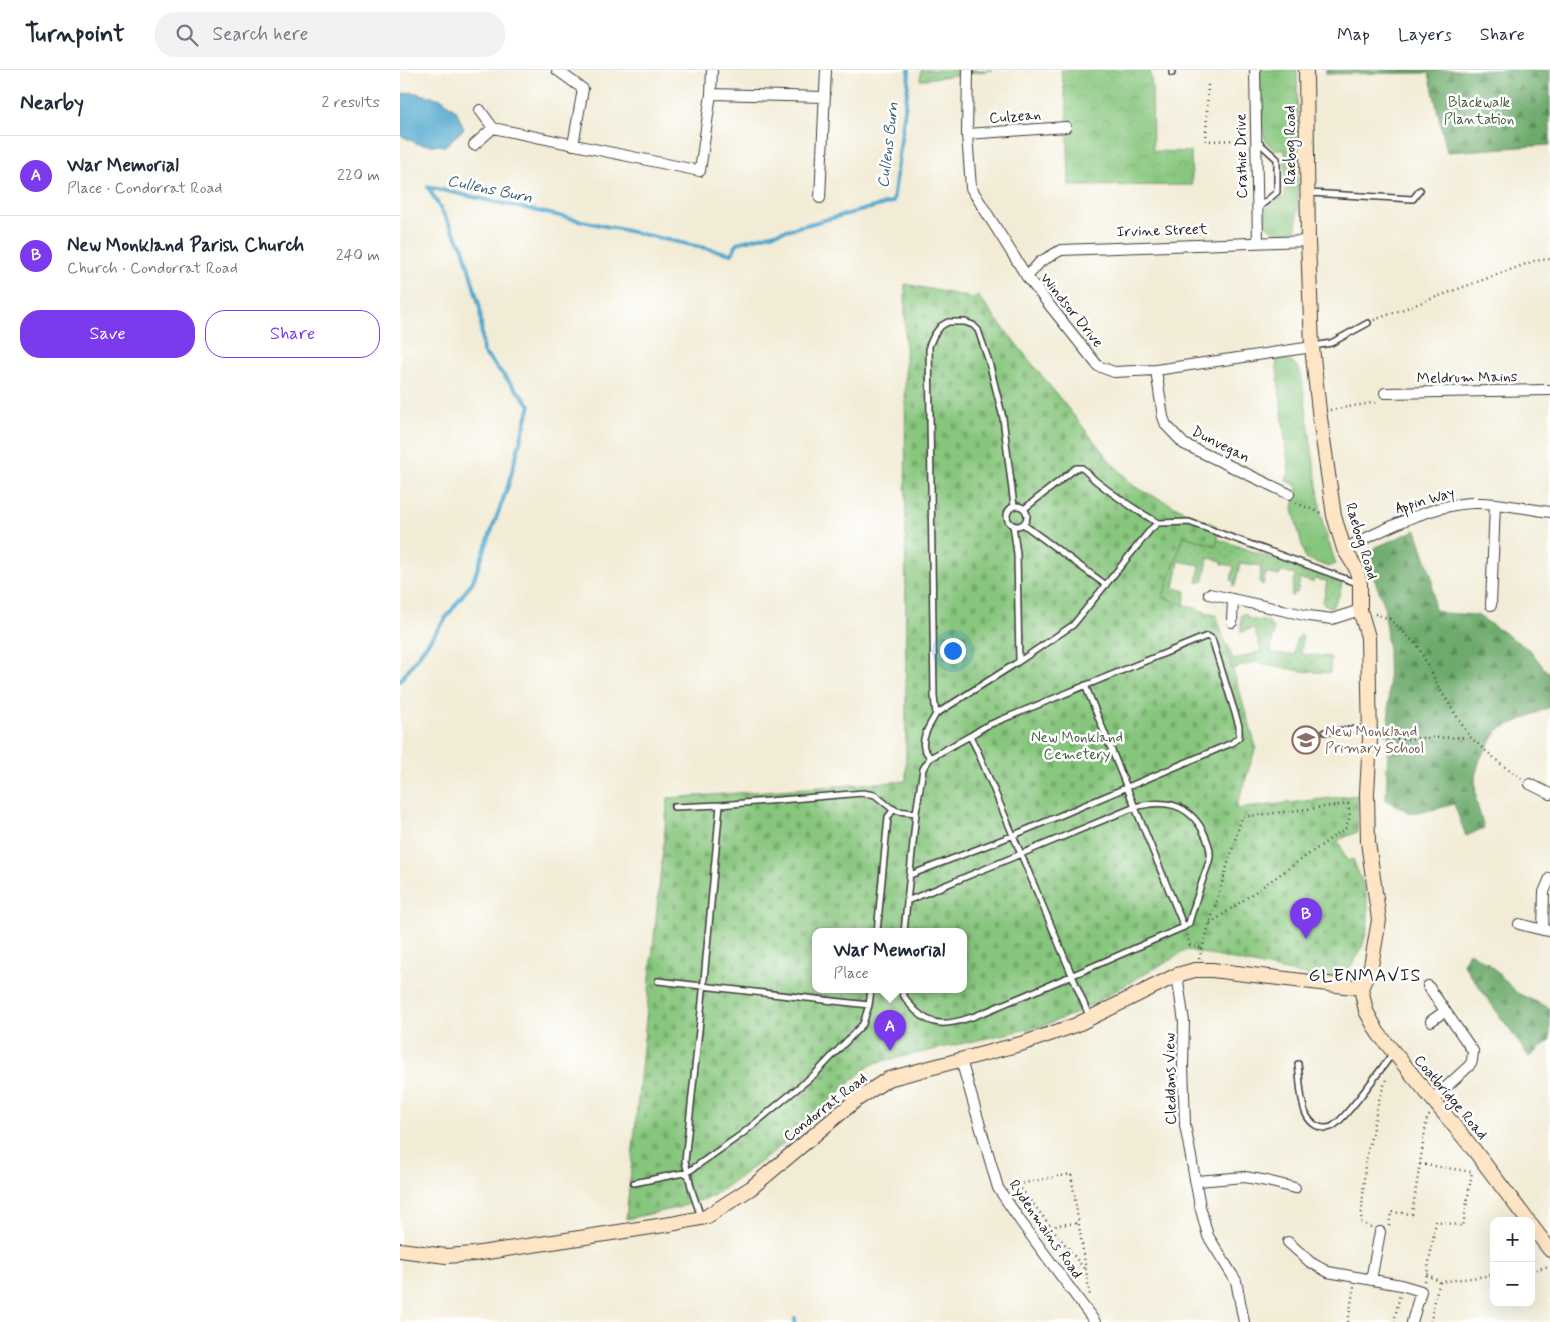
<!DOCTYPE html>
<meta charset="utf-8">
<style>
body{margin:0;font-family:Mynerve,sans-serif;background:#f2f2f3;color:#1f2937}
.controls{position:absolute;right:15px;bottom:15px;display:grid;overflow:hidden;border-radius:10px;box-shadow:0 5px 20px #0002}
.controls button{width:45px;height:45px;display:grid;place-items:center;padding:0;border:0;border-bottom:1px solid #e0e1e3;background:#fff;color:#1f2937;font:25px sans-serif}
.you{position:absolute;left:552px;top:580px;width:18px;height:18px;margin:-12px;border:4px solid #fff;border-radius:50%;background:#1a73e8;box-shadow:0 0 0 8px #1a73e833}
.badge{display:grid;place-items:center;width:32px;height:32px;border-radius:50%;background:#7c3aed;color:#fff;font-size:16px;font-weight:700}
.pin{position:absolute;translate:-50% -41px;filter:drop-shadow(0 1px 2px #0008)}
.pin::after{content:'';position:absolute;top:26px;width:18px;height:15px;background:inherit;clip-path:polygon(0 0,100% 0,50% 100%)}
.popup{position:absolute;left:412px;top:858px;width:155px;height:65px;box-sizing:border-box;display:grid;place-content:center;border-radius:10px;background:#fff;filter:drop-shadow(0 1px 4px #0005);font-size:16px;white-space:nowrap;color:#747a83}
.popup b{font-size:19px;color:#1f2937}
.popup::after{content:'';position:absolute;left:50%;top:100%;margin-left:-10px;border:10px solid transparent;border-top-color:#fff}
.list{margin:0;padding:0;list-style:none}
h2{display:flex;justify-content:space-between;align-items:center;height:65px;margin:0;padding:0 20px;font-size:21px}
h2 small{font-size:16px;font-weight:400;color:#747a83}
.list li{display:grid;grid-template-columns:32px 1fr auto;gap:15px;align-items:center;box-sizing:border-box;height:80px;padding:0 20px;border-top:1px solid #e0e1e3}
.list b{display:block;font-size:19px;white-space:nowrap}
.list p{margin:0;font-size:16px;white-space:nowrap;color:#747a83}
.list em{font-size:16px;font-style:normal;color:#747a83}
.actions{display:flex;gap:10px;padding:15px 20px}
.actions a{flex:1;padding:11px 0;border:1px solid #7c3aed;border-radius:20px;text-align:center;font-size:18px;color:#7c3aed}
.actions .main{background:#7c3aed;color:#fff}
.icon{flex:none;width:28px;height:28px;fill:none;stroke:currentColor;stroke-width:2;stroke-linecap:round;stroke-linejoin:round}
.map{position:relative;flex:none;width:1150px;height:1252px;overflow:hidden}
header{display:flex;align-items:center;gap:30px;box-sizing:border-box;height:70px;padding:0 25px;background:#fff;border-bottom:1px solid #e0e1e3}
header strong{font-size:24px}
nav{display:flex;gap:28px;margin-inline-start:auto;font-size:18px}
.search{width:350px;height:45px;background:#f2f2f3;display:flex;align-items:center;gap:12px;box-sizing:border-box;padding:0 18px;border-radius:20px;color:#747a83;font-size:19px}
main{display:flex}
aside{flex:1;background:#fff}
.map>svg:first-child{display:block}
</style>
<header>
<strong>Turnpoint</strong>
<div class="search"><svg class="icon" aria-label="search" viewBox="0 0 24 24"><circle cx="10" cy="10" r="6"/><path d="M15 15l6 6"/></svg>Search here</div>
<nav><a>Map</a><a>Layers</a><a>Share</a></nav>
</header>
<main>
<aside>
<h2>Nearby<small>2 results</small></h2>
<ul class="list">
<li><span class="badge">A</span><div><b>War Memorial</b><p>Place · Condorrat Road</p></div><em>220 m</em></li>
<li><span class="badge">B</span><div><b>New Monkland Parish Church</b><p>Church · Condorrat Road</p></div><em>240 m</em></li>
</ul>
<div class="actions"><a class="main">Save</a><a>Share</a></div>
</aside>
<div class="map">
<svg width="1150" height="1252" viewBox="0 0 1150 1252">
<defs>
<pattern id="grass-tufts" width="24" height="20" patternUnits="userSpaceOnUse" patternTransform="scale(1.25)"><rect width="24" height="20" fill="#87c67d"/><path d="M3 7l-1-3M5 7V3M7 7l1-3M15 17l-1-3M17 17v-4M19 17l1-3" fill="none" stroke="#74aa6b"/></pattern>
<pattern id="forest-firs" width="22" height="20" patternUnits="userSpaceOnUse" patternTransform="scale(1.25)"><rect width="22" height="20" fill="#6dab6c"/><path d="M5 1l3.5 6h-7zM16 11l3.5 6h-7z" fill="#598a58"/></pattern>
<pattern id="cemetery-stones" width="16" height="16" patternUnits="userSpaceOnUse" patternTransform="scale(1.25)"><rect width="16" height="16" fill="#87c67d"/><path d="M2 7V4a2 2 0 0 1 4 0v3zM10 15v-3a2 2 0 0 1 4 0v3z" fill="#74aa6b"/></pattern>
<pattern id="park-crowns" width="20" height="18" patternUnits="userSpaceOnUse" patternTransform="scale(1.25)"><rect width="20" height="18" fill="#87c67d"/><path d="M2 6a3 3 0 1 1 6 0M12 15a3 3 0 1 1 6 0" fill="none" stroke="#74aa6b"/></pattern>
<pattern id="garden-dots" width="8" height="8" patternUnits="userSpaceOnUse" patternTransform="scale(1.25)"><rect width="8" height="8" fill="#87c67d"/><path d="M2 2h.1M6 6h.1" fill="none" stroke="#74aa6b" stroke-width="1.8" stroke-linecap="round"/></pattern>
</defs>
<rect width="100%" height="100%" fill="#fff"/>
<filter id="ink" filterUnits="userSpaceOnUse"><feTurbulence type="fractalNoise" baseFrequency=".02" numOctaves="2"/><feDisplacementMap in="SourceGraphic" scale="10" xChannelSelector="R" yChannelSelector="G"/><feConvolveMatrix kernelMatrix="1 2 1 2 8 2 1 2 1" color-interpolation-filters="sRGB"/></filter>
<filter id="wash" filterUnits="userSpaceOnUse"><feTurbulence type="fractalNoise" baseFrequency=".0096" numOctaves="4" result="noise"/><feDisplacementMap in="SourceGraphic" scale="20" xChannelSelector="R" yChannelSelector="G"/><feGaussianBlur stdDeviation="1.12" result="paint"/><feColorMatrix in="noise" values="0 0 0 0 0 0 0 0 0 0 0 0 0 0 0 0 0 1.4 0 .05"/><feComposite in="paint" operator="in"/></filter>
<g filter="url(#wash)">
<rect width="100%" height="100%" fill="#f2ecd6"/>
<path fill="url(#grass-tufts)" stroke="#52714c" d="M860 0H897L898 138 896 159C892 160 888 162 884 162 859 165 857 132 885 127V80C880 80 875 80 870 76 856 63 861 19 860 0Z
M876 290C891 290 894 290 901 303L923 455 936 494 928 497 905 488 893 439 897 416 886 410 889 403Z"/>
<path fill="url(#forest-firs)" stroke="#446444" d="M926 0H1150V75L1047 82 1029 3 926 4Z
M1016 460 1032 508 1034 539 1044 543 1077 545 1131 581 1146 601 1150 602V637L1098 660 1080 689 1075 706 1076 731 1084 758 1066 766 1054 734 1036 739 1011 743 986 730 989 642 988 581 984 534 971 501 974 478Z
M1069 882 1089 894 1117 923 1150 938V970L1129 987 1065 897 1063 894Z"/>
<path fill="url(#cemetery-stones)" stroke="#52714c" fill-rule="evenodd" d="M505 214 574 228 577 225 711 392 735 417 816 456 818 469 816 476 784 466 763 527 817 546 856 677 836 739 958 725 957 762 938 770 947 791 953 789C958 802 964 815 967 829 972 853 963 893 939 905 935 907 929 908 924 909L787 880 696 932 674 944 642 956 478 992 467 997 374 1082 313 1126 277 1138 226 1149 268 728 506 711ZM416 862H564V920H416Z"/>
<path fill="url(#park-crowns)" stroke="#52714c" d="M521 0H592L520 10Z
M661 0H750L752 19 753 81 791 82 792 115 669 116 667 39Z"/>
<path fill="url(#garden-dots)" stroke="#52714c" d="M784 466 816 476 818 469 942 513 939 526 932 538 923 533 927 511 914 509 913 512 900 509 897 523H894L893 526H891L895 505 881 502 879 506 866 503 863 515 859 512 861 496 840 493 835 516H833L834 511 831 510 834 496 822 494V491L808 488 804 511H801L800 513 797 512 800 495 779 491 774 518 786 521 784 535 763 527Z
M845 543 850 549 870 552V557H874L871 583 894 585 896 569H899L900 565 903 566 901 584 931 587 930 603 901 601 856 592 832 599 826 576 828 575 833 590 861 581 854 558 841 562V545Z"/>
<path fill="#50a7cd" stroke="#366274" d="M12 22 42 29 56 40 64 59 45 76 18 74 0 65V24Z"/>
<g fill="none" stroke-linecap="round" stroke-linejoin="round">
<path stroke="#50a7cd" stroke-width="4" d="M0 611 73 511 108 416 130 335 83 282 80 238 63 178 28 117 332 184 337 173 493 132 508 15 509 0
M395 1248V1252"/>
</g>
</g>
<g filter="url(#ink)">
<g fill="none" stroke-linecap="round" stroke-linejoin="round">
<g stroke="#3c3b38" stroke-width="8">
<path id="service" d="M772 0V3
M856 70 877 89V122L858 138
M910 123 1013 129 1020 120
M914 276 931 273 968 253
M607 446a10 10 0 1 1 20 0a10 10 0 1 1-20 0Z
M624 439 676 398H682C687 402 691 407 696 411 716 427 736 440 758 453
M623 454 706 515
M613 455 617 484 619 591
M536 644 534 626 529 276 534 265 541 256 548 252H565L573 255 578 260 589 292 603 348 614 436
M925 662 968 658
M530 688C529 685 525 681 524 678 521 667 531 653 536 644L618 592 673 555 751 459 758 453 789 452 957 513
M274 737 320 735
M510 805 614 765 832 673 839 667V656L812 569 807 566 586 656 570 666
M507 831 735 737C764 729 788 733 803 761 807 769 811 779 810 787 809 794 805 802 803 809 798 824 793 839 789 853L784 857
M477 862 488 747 494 739
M504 862 516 743 523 699 530 688 570 666 578 682 690 948
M258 911 469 935 471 920
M501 920C507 934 523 952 540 953 562 955 595 937 616 929 672 906 728 881 784 857L685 615
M898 994C900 1009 900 1031 906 1044 910 1053 920 1061 931 1057 943 1053 983 996 993 983
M234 1113 288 1102 342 1064 415 1004 463 954 469 935
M301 1147 292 1121 285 1091 302 932 320 735 463 723 475 725 491 738 497 741 516 743"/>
</g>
<g stroke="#3c3b38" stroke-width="12">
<path id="minor" d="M157 0 183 19 173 75
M568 0 567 64 571 118 627 207 698 296 714 302 756 300 912 277
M855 0 858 172
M311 24 425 27
M80 40 93 58
M567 64 666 57
M74 75 93 58 300 101 311 24 312 0
M420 128 426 0
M627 207 640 192 661 180 908 171
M756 300 763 347 766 355 784 374 889 424
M985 323 1150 320
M944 479C981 461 1031 434 1074 433 1099 432 1125 439 1150 442
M809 524 909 546 932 549 960 540
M1091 535 1095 434
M832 552 833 529
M1130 714 1150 724
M1150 808 1144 822 1143 860 1150 861
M1119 854 1143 860
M777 905 784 952 783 994 785 1055 800 1136 808 1166 836 1211 844 1252
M1028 916 1073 981 1072 991 1069 996 1032 1030
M1031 951 1045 941
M561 990 598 1118 621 1152 695 1252
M797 1111 845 1107 867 1111 895 1118
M888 1172 910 1192 928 1202 1001 1215 1021 1221 1012 1252
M971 1210 980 1162"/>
</g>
<g stroke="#3c3b38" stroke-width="16">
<path id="secondary" d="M906 0 908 171 912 277 919 341 934 446 944 479 956 498 960 514V540L968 567 970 669 967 723 968 772 979 850 971 896 961 918
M961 918 966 941 978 963 1074 1080 1128 1151
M1131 1155 1150 1180
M0 1180 46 1186 74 1184 271 1154 306 1147 351 1118 456 1030 488 1009 624 973 676 955 777 905 795 900H812L961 918"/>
</g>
<path stroke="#3c3b38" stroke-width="2.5" stroke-dasharray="1 4" stroke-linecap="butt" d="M808 15 806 71 845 70
M974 250 1134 191 1150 189
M930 340 977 332 978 330
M896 433 921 443
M975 544 990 549 1018 576 1039 618 1070 667 1101 694 1122 709
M982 669 1070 667
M787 865 790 875 801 878
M799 889 842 747 948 734 950 746 946 758 808 855
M1020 1094 1073 1102
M618 1115 686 1201
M608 1116 671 1104 690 1226
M989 1156 991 1142 1012 1144 1027 1048 1030 1045
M971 1157 961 1152 965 1095 979 1030 987 1007
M644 1166 657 1155 679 1153
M1131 1200 1150 1196
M1027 1204 1040 1212 1094 1205
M1025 1211 1027 1204 1036 1151 1063 1156 1072 1102
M948 1252 954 1216
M994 1252 1000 1224
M1031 1252 1034 1230 1040 1212"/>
<use href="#service" stroke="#fff" stroke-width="5"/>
<use href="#minor" stroke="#fff" stroke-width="10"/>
<use href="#secondary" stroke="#fee5c5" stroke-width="14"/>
</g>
</g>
<defs>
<g id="school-ring" transform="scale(1.4375)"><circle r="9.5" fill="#fff" stroke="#8d6e63" stroke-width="1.5"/><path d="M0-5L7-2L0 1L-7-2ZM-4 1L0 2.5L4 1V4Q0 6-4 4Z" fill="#8d6e63"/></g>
</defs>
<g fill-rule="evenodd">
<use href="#school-ring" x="906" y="670"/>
</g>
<g text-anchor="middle" stroke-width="5" stroke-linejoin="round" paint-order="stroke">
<g font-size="15" fill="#476043" stroke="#fff">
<text x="1079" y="37">Blackwalk<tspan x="1079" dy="17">Plantation</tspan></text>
<text x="677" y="672">New Monkland<tspan x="677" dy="17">Cemetery</tspan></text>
</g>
<g font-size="15" fill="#1c1c1c" stroke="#fff">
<text transform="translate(615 46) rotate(-4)" y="5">Culzean</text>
<text transform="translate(890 75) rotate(-90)" y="5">Raebog Road</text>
<text transform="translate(841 86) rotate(-91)" y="5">Crathie Drive</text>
<text transform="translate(762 160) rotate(-2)" y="5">Irvine Street</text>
<text transform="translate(672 240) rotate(51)" y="5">Windsor Drive</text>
<text transform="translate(1067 307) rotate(-1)" y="5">Meldrum Mains</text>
<text transform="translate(821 374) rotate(27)" y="5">Dunvegan</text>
<text transform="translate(1025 430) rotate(-16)" y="5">Appin Way</text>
<text transform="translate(962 471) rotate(73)" y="5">Raebog Road</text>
<text transform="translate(770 1009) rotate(-91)" y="5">Cleddans View</text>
<text transform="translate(1051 1027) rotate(50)" y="5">Coatbridge Road</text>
<text transform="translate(425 1037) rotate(-38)" y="5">Condorrat Road</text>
<text transform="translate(646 1159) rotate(55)" y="5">Rydenmains Road</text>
</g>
<g font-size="15" fill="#785e54" stroke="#fff" text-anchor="start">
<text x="925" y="666">New Monkland<tspan x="925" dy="17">Primary School</tspan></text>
</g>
<g font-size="16" font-style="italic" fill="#366274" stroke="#fff">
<text transform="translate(487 75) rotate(-83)" y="6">Cullens Burn</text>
<text transform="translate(90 118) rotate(12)" y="6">Cullens Burn</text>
</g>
<g font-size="18" letter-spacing="1" fill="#1c1c1c" stroke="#fff">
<text x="965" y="911">GLENMAVIS</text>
</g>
</g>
</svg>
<div class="controls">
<button>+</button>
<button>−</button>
</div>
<div class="you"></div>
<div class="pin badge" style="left:490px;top:981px">A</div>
<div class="popup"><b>War Memorial</b>Place</div>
<div class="pin badge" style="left:906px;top:869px">B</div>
</div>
</main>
